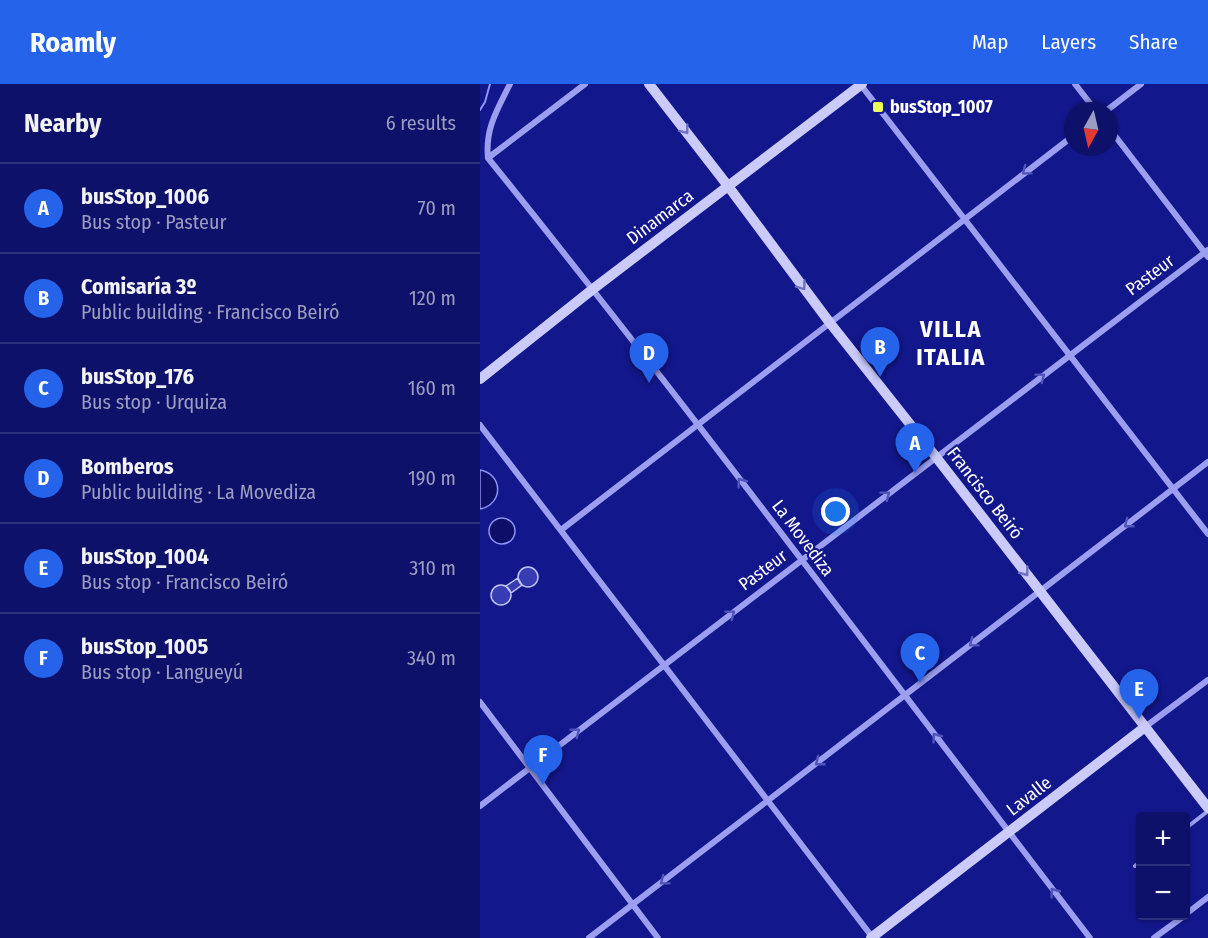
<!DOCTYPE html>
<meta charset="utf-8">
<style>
body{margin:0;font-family:"Fira Sans Condensed",sans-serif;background:#171a6f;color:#f1f3f6}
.controls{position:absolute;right:18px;bottom:18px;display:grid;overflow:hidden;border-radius:6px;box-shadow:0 2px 4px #0004}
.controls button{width:54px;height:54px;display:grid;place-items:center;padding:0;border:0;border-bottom:2px solid #2e317d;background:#0e1169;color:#f1f3f6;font:30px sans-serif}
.compass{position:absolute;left:584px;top:18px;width:54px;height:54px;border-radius:50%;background:#0e1169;box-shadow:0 2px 4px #0004;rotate:188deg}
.you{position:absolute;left:356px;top:428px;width:21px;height:21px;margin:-15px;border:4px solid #fff;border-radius:50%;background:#1a73e8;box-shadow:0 0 0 9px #1a73e833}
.badge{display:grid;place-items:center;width:39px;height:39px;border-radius:50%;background:#2563eb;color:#fff;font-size:20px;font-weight:700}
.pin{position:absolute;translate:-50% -50px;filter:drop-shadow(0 2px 3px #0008)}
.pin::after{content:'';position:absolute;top:32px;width:21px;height:18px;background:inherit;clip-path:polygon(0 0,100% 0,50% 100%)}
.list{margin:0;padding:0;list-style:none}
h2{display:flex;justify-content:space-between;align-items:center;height:78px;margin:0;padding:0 24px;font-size:26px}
h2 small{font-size:20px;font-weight:400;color:#9b9dc0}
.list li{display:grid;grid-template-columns:39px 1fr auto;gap:18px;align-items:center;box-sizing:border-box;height:90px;padding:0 24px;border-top:2px solid #2e317d}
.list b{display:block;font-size:22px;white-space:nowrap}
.list p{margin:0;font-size:20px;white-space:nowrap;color:#9b9dc0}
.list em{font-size:20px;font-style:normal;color:#9b9dc0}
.map{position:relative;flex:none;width:728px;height:854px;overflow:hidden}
header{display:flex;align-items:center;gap:36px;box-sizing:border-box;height:84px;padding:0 30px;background:#2563eb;color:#fff}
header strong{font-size:28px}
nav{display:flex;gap:33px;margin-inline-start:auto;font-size:21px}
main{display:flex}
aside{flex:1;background:#0e1169}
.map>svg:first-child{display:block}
</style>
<header>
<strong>Roamly</strong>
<nav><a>Map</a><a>Layers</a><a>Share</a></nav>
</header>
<main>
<aside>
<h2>Nearby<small>6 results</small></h2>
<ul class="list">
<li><span class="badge">A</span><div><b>busStop_1006</b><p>Bus stop · Pasteur</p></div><em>70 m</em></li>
<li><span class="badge">B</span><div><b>Comisaría 3º</b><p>Public building · Francisco Beiró</p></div><em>120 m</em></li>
<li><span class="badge">C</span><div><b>busStop_176</b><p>Bus stop · Urquiza</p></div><em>160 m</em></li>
<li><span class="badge">D</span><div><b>Bomberos</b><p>Public building · La Movediza</p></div><em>190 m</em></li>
<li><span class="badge">E</span><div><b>busStop_1004</b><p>Bus stop · Francisco Beiró</p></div><em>310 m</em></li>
<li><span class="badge">F</span><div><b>busStop_1005</b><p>Bus stop · Langueyú</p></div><em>340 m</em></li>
</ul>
</aside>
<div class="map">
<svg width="728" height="854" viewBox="0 0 728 854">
<rect width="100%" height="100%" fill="#13178c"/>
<path fill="#0c0e68" stroke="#8d93f4" stroke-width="1.5" d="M0 386C23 390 24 420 0 425Z
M9 447a13 13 0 1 1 26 0a13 13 0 1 1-26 0Z"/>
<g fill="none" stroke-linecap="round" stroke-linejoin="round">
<path stroke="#8d93f4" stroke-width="2" d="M0 26 5 18 10 0"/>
</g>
<path fill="#373cb3" stroke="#c2c5fc" stroke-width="1.5" d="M38 493a10 10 0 1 1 20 0a10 10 0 1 1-20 0Z
M38 494 42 501 31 509 26 502Z
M11 511a10 10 0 1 1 20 0a10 10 0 1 1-20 0Z"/>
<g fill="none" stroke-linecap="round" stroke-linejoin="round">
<path stroke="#9c9ff0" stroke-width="4" d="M706 744 728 727
M655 782 660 778"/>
<path stroke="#9c9ff0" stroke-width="6" d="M380 0 728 450
M595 0 616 27
M626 27 661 0
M629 44 728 173
M8 74C214 330 410 593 610 854
M8 74 105 0
M8 74C5 45 17 26 30 0
M0 341 393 854
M81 446 593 52
M0 618 178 854
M665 643 728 596
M0 722 728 166
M706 830 728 813
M109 854 728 378
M674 854 704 832"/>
<path stroke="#cacbfb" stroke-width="10" d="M169 0 248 102 350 239 456 373 728 724
M0 295 113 205 382 0
M391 854 665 643"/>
</g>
<defs><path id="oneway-chevron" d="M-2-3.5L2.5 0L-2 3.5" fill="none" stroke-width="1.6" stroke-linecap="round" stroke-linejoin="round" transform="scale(1.5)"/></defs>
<g stroke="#6e71c4">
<use href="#oneway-chevron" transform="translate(205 46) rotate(52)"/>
<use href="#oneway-chevron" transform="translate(322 202) rotate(54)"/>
<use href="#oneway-chevron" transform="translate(545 488) rotate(53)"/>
</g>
<g stroke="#5154b9">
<use href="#oneway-chevron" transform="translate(546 87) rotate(143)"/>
<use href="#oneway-chevron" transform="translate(561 293) rotate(-37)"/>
<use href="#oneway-chevron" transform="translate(261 398) rotate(-127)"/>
<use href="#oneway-chevron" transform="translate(406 411) rotate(-37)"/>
<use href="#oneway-chevron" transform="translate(648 440) rotate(142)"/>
<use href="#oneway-chevron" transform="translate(251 530) rotate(-37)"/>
<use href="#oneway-chevron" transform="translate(493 559) rotate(143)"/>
<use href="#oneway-chevron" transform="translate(96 648) rotate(-37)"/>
<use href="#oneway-chevron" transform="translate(456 653) rotate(-127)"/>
<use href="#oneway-chevron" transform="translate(339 678) rotate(142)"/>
<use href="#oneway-chevron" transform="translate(184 797) rotate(143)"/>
<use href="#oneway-chevron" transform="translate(574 808) rotate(-127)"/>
</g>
<rect fill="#ebff5b" stroke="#13178c" stroke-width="2" x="392" y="17" width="12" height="12" rx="3"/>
<g text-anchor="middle" stroke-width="4.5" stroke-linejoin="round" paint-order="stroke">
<g font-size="18" font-weight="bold" fill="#fff" stroke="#13178c" text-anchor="start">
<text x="410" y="29">busStop_1007</text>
</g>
<g font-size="18" fill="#fff" stroke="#13178c">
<text transform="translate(180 133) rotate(-37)" y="6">Dinamarca</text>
<text transform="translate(670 191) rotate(-37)" y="6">Pasteur</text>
<text transform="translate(505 409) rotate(52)" y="6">Francisco Beiró</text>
<text transform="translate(323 454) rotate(53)" y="6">La Movediza</text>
<text transform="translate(283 486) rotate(-37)" y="6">Pasteur</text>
<text transform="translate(549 712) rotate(-38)" y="6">Lavalle</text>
</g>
<g font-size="24" font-weight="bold" letter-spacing="1.5" fill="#fff" stroke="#13178c">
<text x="471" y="253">VILLA<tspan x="471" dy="28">ITALIA</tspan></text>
</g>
</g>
</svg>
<div class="controls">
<button>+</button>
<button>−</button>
</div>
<svg class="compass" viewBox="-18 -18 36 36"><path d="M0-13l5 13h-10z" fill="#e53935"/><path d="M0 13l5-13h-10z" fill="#9b9dc0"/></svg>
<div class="you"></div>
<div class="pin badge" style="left:435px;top:389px">A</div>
<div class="pin badge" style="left:400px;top:293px">B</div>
<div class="pin badge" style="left:440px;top:599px">C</div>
<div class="pin badge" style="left:169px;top:299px">D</div>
<div class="pin badge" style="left:659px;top:635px">E</div>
<div class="pin badge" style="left:63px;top:701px">F</div>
</div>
</main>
